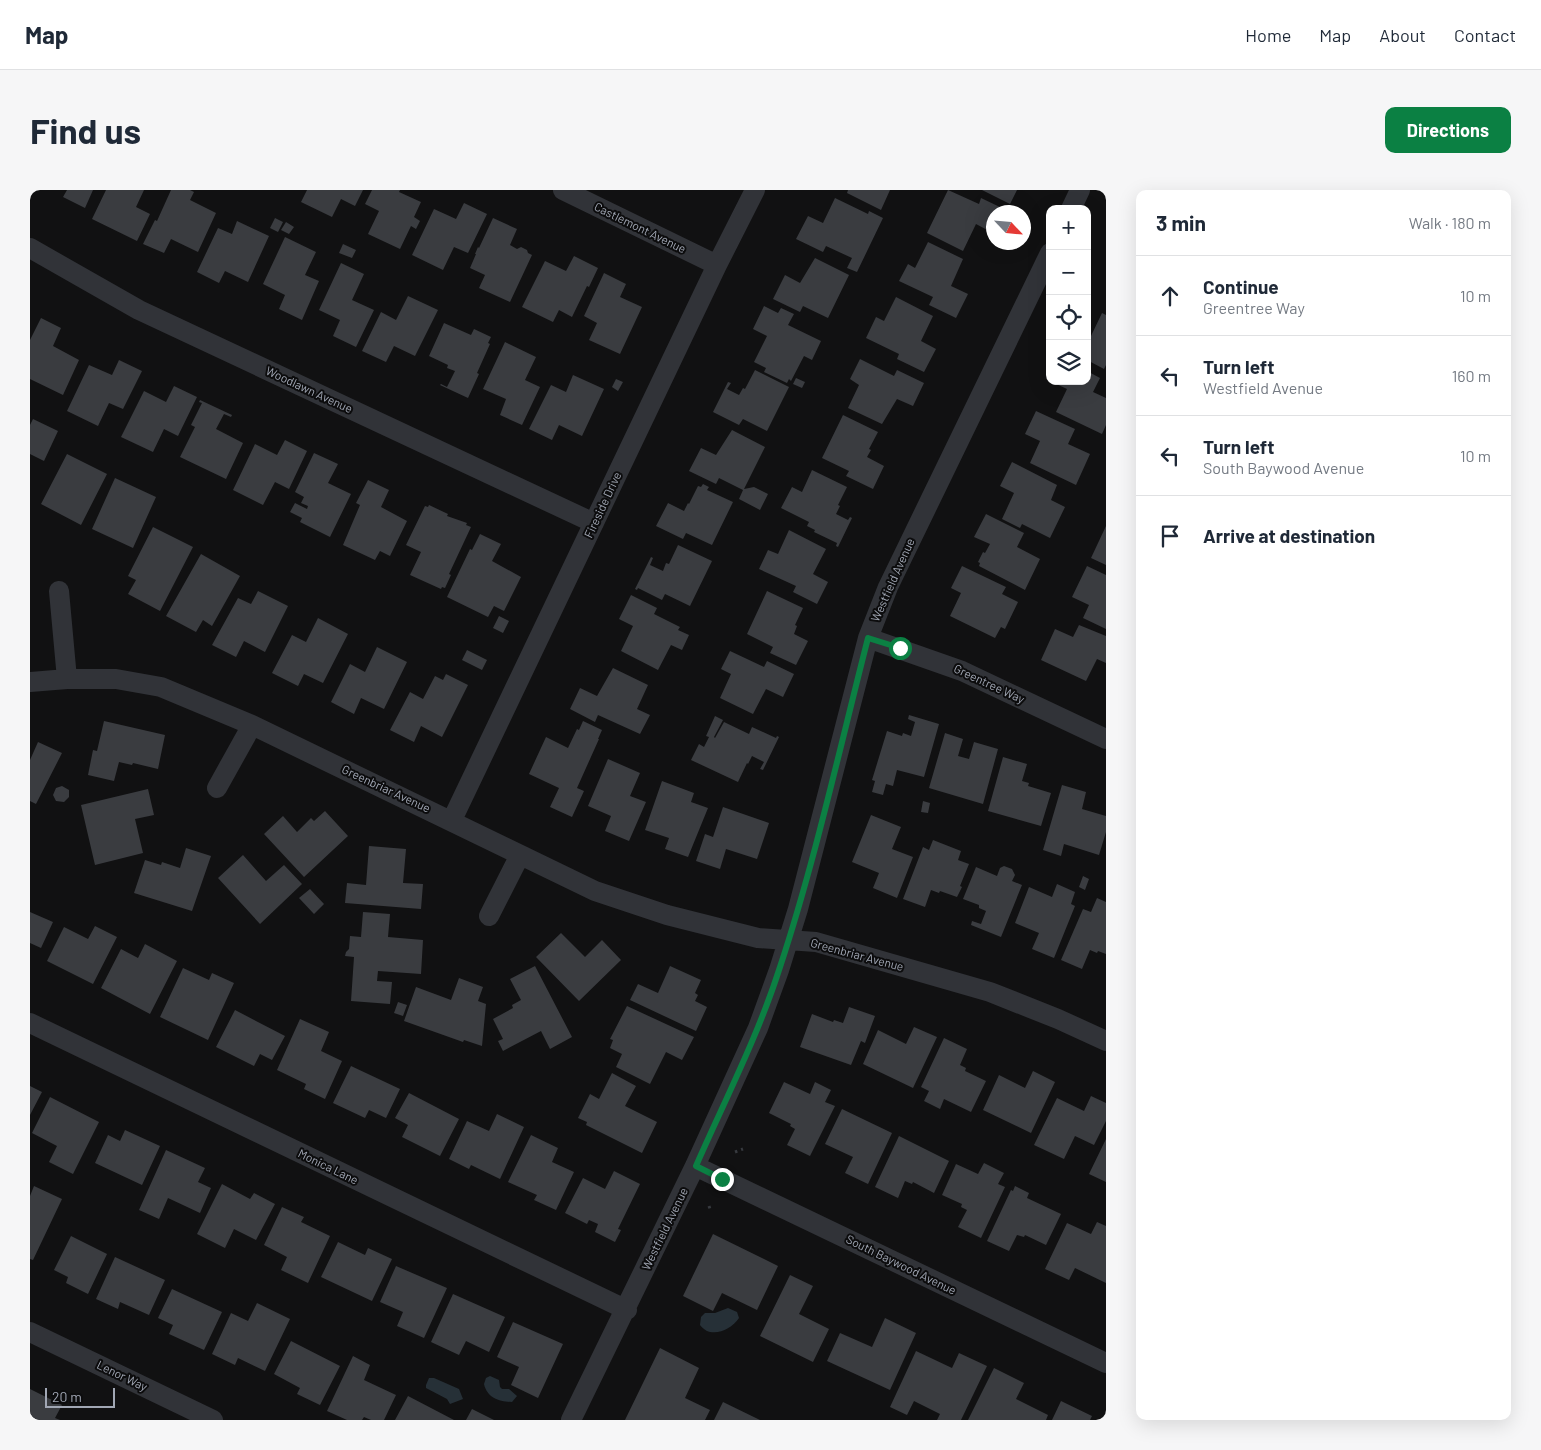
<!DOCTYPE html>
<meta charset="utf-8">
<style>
body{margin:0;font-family:Barlow,sans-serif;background:#f6f6f7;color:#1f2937}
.controls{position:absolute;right:15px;top:15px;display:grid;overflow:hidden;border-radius:10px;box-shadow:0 5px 20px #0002}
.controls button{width:45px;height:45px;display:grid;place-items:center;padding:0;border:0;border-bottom:1px solid #e0e1e3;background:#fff;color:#1f2937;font:25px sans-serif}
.compass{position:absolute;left:956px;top:15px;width:45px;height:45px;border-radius:50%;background:#fff;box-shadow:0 5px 20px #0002;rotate:116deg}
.scale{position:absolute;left:15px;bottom:12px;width:70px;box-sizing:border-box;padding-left:5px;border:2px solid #a1a7b4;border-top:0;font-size:14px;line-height:18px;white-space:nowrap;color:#a1a7b4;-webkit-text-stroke:4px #0c0c0d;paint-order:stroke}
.stop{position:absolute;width:15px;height:15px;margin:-11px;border:4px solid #0b8043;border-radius:50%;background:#fff}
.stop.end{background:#0b8043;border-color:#fff;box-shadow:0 1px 5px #0008}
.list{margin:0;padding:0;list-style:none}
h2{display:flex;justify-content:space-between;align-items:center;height:65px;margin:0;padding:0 20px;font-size:21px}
h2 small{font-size:16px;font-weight:400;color:#747a83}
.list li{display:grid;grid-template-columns:32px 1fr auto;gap:15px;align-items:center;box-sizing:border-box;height:80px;padding:0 20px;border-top:1px solid #e0e1e3}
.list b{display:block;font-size:19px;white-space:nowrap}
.list p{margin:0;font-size:16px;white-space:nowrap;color:#747a83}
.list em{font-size:16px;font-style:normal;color:#747a83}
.icon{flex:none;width:28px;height:28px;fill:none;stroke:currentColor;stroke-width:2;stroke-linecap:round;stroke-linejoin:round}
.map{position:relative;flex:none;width:1076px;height:1230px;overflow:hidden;border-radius:10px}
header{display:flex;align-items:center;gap:30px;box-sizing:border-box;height:70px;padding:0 25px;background:#fff;border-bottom:1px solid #e0e1e3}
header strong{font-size:24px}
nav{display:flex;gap:28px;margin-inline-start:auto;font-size:18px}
.intro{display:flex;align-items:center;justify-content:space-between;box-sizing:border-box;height:120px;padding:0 30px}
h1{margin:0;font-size:35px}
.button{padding:12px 22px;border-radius:10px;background:#0b8043;color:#fff;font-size:18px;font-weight:700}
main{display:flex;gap:30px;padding:0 30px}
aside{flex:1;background:#fff;border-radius:10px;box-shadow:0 5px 20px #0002}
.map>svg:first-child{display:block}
</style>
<header>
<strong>Map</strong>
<nav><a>Home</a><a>Map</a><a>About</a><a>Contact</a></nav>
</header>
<div class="intro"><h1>Find us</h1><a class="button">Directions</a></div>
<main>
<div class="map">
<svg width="1076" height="1230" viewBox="0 0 1076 1230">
<rect width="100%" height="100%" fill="#111112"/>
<path fill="#263037" d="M698 1118 707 1122 709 1128C700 1141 680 1149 670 1135L671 1127 675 1123H685Z
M460 1186 469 1190 470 1197 472 1199H479L487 1206 482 1212C470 1212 457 1208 454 1194L456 1188Z
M399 1188H404L429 1199 433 1209 420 1214 417 1209 396 1198V1195Z"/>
<path fill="#3a3c40" d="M37 0H63L55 18 33 7Z
M76 0H114L106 17 120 24 107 51 62 29Z
M141 0H160L164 2 160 10 186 23 168 62 141 49 134 63 113 54 125 30 127 31Z
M277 0H333L325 16 311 9 302 27 271 12Z
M342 0H370L369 2 391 12 384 27 390 31 386 39 381 36 370 59 338 44 349 21 335 14Z
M818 0H860L851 20 817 3Z
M918 0 949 14 951 8 972 18 970 22H964V36L961 42 946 34 933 61 897 43Z
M952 0H987L980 14Z
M805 8 838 24 839 21 853 28 827 82 817 78 822 68 796 56 793 62 766 49 778 26 793 33Z
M434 13 457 24 438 63 424 57 413 80 382 65 404 19 426 29Z
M245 28 253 32 248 42 240 38Z
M463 28 487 39 480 55 487 59 491 57 497 60 498 63 502 65 480 112 449 98 455 85 440 78 446 64H445L448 57 449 58Z
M207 31 239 46 218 92 195 81 189 93 167 82 188 38 202 44Z
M256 32 264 37 259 44 251 40Z
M255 47 286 62 275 85 289 91 272 130 249 119 255 105 233 94Z
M898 52 933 69 921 96 938 104 926 128 899 115 903 107 869 91 878 74 885 78Z
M313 54 326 60 322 68 309 63Z
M544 66 568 78 559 97 557 96 542 127 529 120 523 132 492 117 515 71 536 81Z
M785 68 819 85 798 128 773 116 770 122 743 109 755 85 770 93Z
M311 73 334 84 322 110 344 120 326 157 303 146 310 130 289 120Z
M574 83 596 94 590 107 612 117 590 164 559 150 567 133 554 126Z
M378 106 408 120 385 166 364 156 356 172 332 161 351 122 366 130Z
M866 107 903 126 891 151 906 159 894 182 867 169 869 164 836 148 846 127 854 131Z
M734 116 748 123 751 118 764 124 758 135 791 151 782 170 774 166 761 191 759 189 757 193 734 182 736 178 724 172 737 146 723 139Z
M1072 123 1076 125V175L1074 179 1057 170V144L1061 146Z
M11 128 31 138 23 156 49 170 33 205 0 189V150Z
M414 133 441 145 444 139 461 147 458 153 460 154 447 183 449 184 438 208 410 195 411 194 417 197 425 181 417 178 418 175 399 166Z
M475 152 506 167 495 190 510 197 492 235 470 225 476 209 453 199Z
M830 169 864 186 867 180 894 193 883 216 867 209 852 234 818 218 829 195 820 189Z
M89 170 112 181 93 219 79 213 68 236 37 221 59 175 82 185Z
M725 180 759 197 737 241 713 229 709 235 683 222 698 192 701 193 697 199 709 205 713 198 715 199Z
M1057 181 1070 188 1063 202 1076 208V235L1072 244 1026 222 1037 199 1020 191H1057Z
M543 185 574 199 552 246 529 235 522 250 499 239 521 195 536 202Z
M766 188 775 192 772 198 763 194Z
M586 189 593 192 588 201 582 197Z
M144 196 167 207 148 246 134 239 123 262 91 247 114 201 136 212Z
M170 210 202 225 201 227 194 224 186 239 213 253 196 289 150 267 165 237 161 235 172 213 169 212Z
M1006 221 1045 239 1038 254 1060 264 1046 295 1000 273 1010 251 995 244Z
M813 225 848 242 839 259 841 260 837 267 854 276 843 299 816 286 819 281 792 268Z
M3 229 28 241 14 271 0 264V235Z
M702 240 735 257 714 299 724 297 738 304 730 320 709 309 713 300 689 288 686 294 659 281 671 258 686 265Z
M255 250 277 261 259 299 245 292 233 315 203 300 225 254 247 265Z
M284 263 308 274 298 293 321 304 300 347 270 332 272 328 260 322 265 313 277 319 278 316 271 313 274 307 265 302Z
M37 264 77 284 51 335 11 314Z
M982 272 1027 295 1021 310 1035 317 1020 348 992 334 990 338 972 329 984 303 970 296Z
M782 280 817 297 808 315 810 316 806 324 818 330 820 327 822 328 808 357 806 356 807 353 784 342 785 340 777 336 779 332 751 318 762 297 772 302Z
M85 288 126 307 103 358 62 339Z
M338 290 359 300 351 317 377 331 360 366 350 361 345 370 313 355 330 315 326 313Z
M673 294 679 297 677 300 703 312 682 355 656 343 653 349 626 336 638 313 654 321 658 313 659 314 668 296 671 297Z
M399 315 418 324 417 326 437 333 436 335 441 337 419 384 421 385 415 398 412 397 411 399 380 385 391 362 376 355 395 316 398 317Z
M956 324 994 343 987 357 1010 369 995 400 949 376 950 373 948 372 953 362 955 363 960 354 944 347Z
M1076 336V375L1061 368Z
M123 337 163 357 130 421 98 404 106 390 98 386Z
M759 340 796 359 783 384 798 392 787 414 763 402 766 396 729 379 738 360 748 364Z
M450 344 471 354 462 371 491 387 474 421 464 416 458 427 417 407 440 359 442 360Z
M648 355 682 371 660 416 635 404 632 410 608 398 607 400 605 399 621 367 623 368 620 375 633 381 636 373 639 374Z
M171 364 210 386 182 436 173 430 166 442 136 426Z
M932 376 976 397 972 404 988 412 975 439 971 437 965 448 920 426 931 403 921 398Z
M1057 376 1076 385V439L1053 428 1059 415 1042 407Z
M228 401 258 416 235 462 214 451 206 467 182 455 208 408 221 414Z
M737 401 773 418 765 435 767 436 764 444 778 451 766 475 740 463 743 457 717 444Z
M601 405 627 418 624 424 650 437 648 440 659 445 652 460 641 455 628 480 591 461 603 436 589 429Z
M469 426 479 431 473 443 463 438Z
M288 428 318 444 293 493 274 484 268 496 242 483 262 445 276 452Z
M1049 435 1076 446V473L1067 469 1056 491 1011 470 1025 439 1043 447Z
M347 457 377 472 354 519 331 508 324 524 301 512 320 474 335 482Z
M437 460 457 470 452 480 432 470Z
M700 461 734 477 737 471 764 484 753 507 736 499 723 524 690 508 701 484 691 479Z
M583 478 618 495 607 519 620 525 610 544 568 525 565 532 540 519 550 498 567 506Z
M416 484 438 495 412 547 391 536 384 552 360 540 380 502 393 509 405 486 413 490Z
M879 525 909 534 894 587 867 580 863 596 856 594 853 605 842 602 845 591 842 590 857 541 872 546 873 543 881 546 885 532 878 529Z
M685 526 693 530 684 547 685 548 694 532 719 544 722 537 746 548 747 546 749 547 733 580 730 579 734 572 722 566 718 574 717 573 708 592 661 570 669 554 674 557 679 547 676 546Z
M74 531 135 545 128 579 103 573 102 575 89 572 84 591 58 585 63 560 67 561Z
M553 531 572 540 568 549H569L547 598 554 601 542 627 520 617 529 598 499 584 516 547 538 558 547 539 549 540Z
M915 543 933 549 928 566 939 569 944 552 968 559 953 614 899 598Z
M8 552 32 563 6 614 0 611V570Z
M973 567 997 574 992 591 999 593 998 596 1021 603 1011 636 958 621Z
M578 569 610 583 600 606 616 612 599 651 575 641 581 626 558 616Z
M632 591 664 603 661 612 678 618 658 667 635 659 639 648 615 640Z
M1032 595 1056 602 1052 619 1076 626V642L1069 665 1034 654 1031 666 1013 660Z
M32 596 39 600V607L34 612 26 611 23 605 26 598Z
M118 599 124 625 105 629 113 663 65 675 51 615Z
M893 611 900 613 898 623 891 622Z
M693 617 739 633 727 669 696 659 690 679 666 671 675 644 683 647Z
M295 621 318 646 274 687 234 644 253 626 267 642 281 628 284 631Z
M841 625 871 637 862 659 883 667 867 708 843 698 849 683 822 672Z
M903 650 931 661 928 670 939 674 930 696 932 697 927 707 910 701 909 703 901 700 895 717 873 709 893 657 899 660Z
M339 656 376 659 373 693 393 694 391 719 315 713 317 693 336 695Z
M156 658 181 666 162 721 104 703 115 670 131 675 132 672 150 678Z
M213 665 236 691 254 675 272 694 230 734 188 688Z
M974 676 982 679 985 685 982 691 992 695 971 747 941 735 942 731 951 734 956 721 949 718V715L933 709 946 677 967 686 970 678Z
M1053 686 1059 689 1055 700 1049 697Z
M1027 694 1045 702 1041 714 1045 716 1024 768 1002 759 1009 743 985 733 999 697 1022 707Z
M280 699 294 714 284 724 269 708Z
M1067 708 1076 712V764L1068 761 1067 763 1060 760 1052 779 1031 770 1053 719 1061 722Z
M0 722 23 732 11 758 0 753Z
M333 722 360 724 358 747 393 750 391 784 348 781 347 791 362 792 360 814 321 811 324 767 315 766 316 762 319 759 320 746 331 747Z
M65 736 87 747 63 794 17 771 34 737 58 749Z
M531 743 555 767 572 750 591 770 549 811 506 767Z
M115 754 147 771 120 824 71 798 91 759 108 768Z
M505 776 542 847 520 859 511 841 473 861 468 851 473 849 463 829 483 818 482 815 491 810 480 789Z
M640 776 671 790 665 803 668 805 665 811 677 817 666 841 600 810 608 794 628 803Z
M153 778 179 790 182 783 204 793 178 850 130 827Z
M429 788 453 797 448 811 456 814 452 856 434 850 433 852 374 831 386 797 421 810Z
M368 812 377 815 373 826 364 823Z
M597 816 664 847 652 870 636 862 620 894 586 877 592 864 580 858 583 850 580 849Z
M819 817 845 826 835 853 831 851 821 875 770 857 782 824 803 832 804 830 813 833Z
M205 820 255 846 242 870 230 864 224 876 186 857Z
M270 829 299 842 291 861 312 871 295 909 274 899 276 894 247 880Z
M884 837 907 847 883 898 833 874 848 840 876 854Z
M914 848 937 859 930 875 936 878 935 881 956 891 941 922 914 909 910 919 894 911 899 901 891 897Z
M321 876 370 899 356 928 339 920 335 928 303 913Z
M1003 881 1025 892 1001 943 953 920 969 885 995 898Z
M582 883 606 896 595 916 627 932 612 963 556 935 557 932 548 928 560 904 569 909Z
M754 892 780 904 785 892 801 900 795 912 805 916 780 966 757 955 765 939 760 936 761 934 739 923Z
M0 896 12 902 0 925Z
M379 903 429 929 410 966 372 947 378 935 365 928Z
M1061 906 1076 913V931L1064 955 1045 946 1034 969 1004 955 1027 908 1054 921Z
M20 907 69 932 43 984 19 972 27 956 2 943Z
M812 919 862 943 838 994 815 983 823 967 795 954Z
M467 924 494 937 470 989 441 975 439 979 419 969 437 931 459 941Z
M95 940 130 956 112 995 65 973 78 945 90 951Z
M501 945 528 958 522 972 544 982 526 1020 504 1010 507 1005 478 992Z
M869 946 919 971 904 1003 883 992 882 994 875 991 868 1008 845 997Z
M1076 949V992L1059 984Z
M136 960 175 978 168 992 181 998 170 1023 138 1008 129 1029 109 1020Z
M954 973 974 983 968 994 975 997 951 1048 928 1037 937 1020 931 1017 932 1014 912 1005 926 974 948 984Z
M584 981 610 994 588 1039 591 1040 585 1052 565 1042 568 1034 559 1030 557 1034 535 1023 553 988 575 999Z
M192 994 220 1009 224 1003 245 1014 226 1050 204 1039 195 1058 167 1044Z
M4 996 32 1009 3 1070 0 1069V1006Z
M985 996 999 1003 997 1008 1031 1024 1016 1055 995 1045 994 1047 987 1045 979 1061 957 1051 981 1000 983 1001Z
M252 1017 274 1027 271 1032 300 1046 278 1093 251 1080 257 1067 234 1055Z
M1067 1032 1076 1036V1093L1045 1078 1039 1090 1015 1079 1037 1033 1061 1044Z
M683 1044 748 1076 727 1120 692 1103 683 1121 653 1106Z
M41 1046 77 1064 58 1104 36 1093 38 1087 24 1080Z
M308 1052 335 1065 338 1058 362 1069 342 1111 291 1087Z
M85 1067 135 1090 119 1125 90 1112 88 1119 66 1109Z
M366 1076 417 1098 394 1148 367 1136 373 1122 350 1112Z
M760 1085 783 1096 769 1124 799 1139 783 1172 730 1146Z
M142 1099 192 1122 174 1160 139 1144 143 1135 128 1128Z
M423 1104 475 1127 459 1162 436 1151 429 1165 401 1152Z
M227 1113 260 1129 235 1181 208 1168 205 1175 182 1164 201 1123 218 1131Z
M855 1128 886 1143 860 1200 797 1171 810 1143 842 1157Z
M483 1132 533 1154 508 1208 481 1195 489 1177 467 1167Z
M261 1151 310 1176 290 1215 267 1204 270 1198 244 1184Z
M630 1158 669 1178 655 1208 680 1220 675 1230H595Z
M886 1161 922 1178 929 1163 957 1176 931 1230H907L910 1224 884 1211 877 1225 860 1217Z
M323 1166 340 1175 334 1190 366 1205 354 1230H341L334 1227 332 1230H317L297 1221Z
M964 1178 994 1193 986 1209 1018 1225 1016 1230H938Z
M0 1199 32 1215 25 1228 30 1230H0Z
M378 1206 424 1230H365Z
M1031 1211 1062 1226 1060 1230H1022Z
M693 1212 730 1230H684Z
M442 1219 464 1230H436Z"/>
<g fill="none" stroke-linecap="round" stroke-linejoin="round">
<path stroke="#373a3f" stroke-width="3" stroke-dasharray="2.5 4" stroke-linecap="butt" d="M705 962 713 959
M679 1016 681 1022"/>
<path stroke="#313338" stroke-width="20" d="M533 0 687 75
M1041 19 1050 0
M0 58 109 120 564 333
M29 401 37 489
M838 448 932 481 1076 549
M0 492 37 489H86L131 497 222 535 565 701 637 725 728 748 786 752 960 802 1028 829 1076 851
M187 598 222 535
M422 630 687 75 725 0
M459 726 490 665
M0 833 597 1120
M665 976 1076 1173
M0 1142 183 1230
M541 1230 665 976 728 838 749 780 768 719 838 448 858 397 1020 63"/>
</g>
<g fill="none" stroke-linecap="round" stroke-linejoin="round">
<path stroke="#0b8043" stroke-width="6" d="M692 989 666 976C695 910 728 846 750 777 785 671 810 557 838 448L870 458"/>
</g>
<g text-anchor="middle" stroke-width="4" stroke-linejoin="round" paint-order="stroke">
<g font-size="12" fill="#a1a7b4" stroke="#0c0c0d">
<text transform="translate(610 38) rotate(26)" y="4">Castlemont Avenue</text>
<text transform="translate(279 200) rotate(25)" y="4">Woodlawn Avenue</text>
<text transform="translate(573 315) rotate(-65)" y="4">Fireside Drive</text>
<text transform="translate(863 390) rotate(-66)" y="4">Westfield Avenue</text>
<text transform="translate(959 494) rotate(25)" y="4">Greentree Way</text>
<text transform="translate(356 599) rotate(25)" y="4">Greenbriar Avenue</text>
<text transform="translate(827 765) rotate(15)" y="4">Greenbriar Avenue</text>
<text transform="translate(298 977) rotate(26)" y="4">Monica Lane</text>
<text transform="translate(635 1039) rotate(-64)" y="4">Westfield Avenue</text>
<text transform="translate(871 1075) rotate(26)" y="4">South Baywood Avenue</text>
<text transform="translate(92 1186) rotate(26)" y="4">Lenor Way</text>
</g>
</g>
</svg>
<div class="controls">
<button>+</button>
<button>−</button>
<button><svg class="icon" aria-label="locate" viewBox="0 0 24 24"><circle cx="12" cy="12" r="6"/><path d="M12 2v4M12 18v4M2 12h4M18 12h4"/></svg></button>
<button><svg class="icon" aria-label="layers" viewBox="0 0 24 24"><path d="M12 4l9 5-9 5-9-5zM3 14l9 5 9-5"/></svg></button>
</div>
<svg class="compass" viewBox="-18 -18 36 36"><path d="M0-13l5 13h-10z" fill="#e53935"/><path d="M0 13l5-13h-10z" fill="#747a83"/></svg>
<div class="scale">20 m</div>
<div class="stop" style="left:870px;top:458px"></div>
<div class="stop end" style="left:692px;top:989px"></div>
</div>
<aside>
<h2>3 min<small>Walk · 180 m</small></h2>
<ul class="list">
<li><svg class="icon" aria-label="ahead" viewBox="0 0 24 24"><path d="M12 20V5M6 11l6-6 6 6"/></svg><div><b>Continue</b><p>Greentree Way</p></div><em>10 m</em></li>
<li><svg class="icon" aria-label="left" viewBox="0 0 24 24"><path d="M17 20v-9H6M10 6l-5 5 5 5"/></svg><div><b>Turn left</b><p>Westfield Avenue</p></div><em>160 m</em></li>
<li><svg class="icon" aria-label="left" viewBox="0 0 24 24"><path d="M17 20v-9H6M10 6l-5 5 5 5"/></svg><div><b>Turn left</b><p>South Baywood Avenue</p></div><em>10 m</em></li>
<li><svg class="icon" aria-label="arrive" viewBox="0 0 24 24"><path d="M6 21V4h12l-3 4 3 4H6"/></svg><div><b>Arrive at destination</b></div></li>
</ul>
</aside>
</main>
